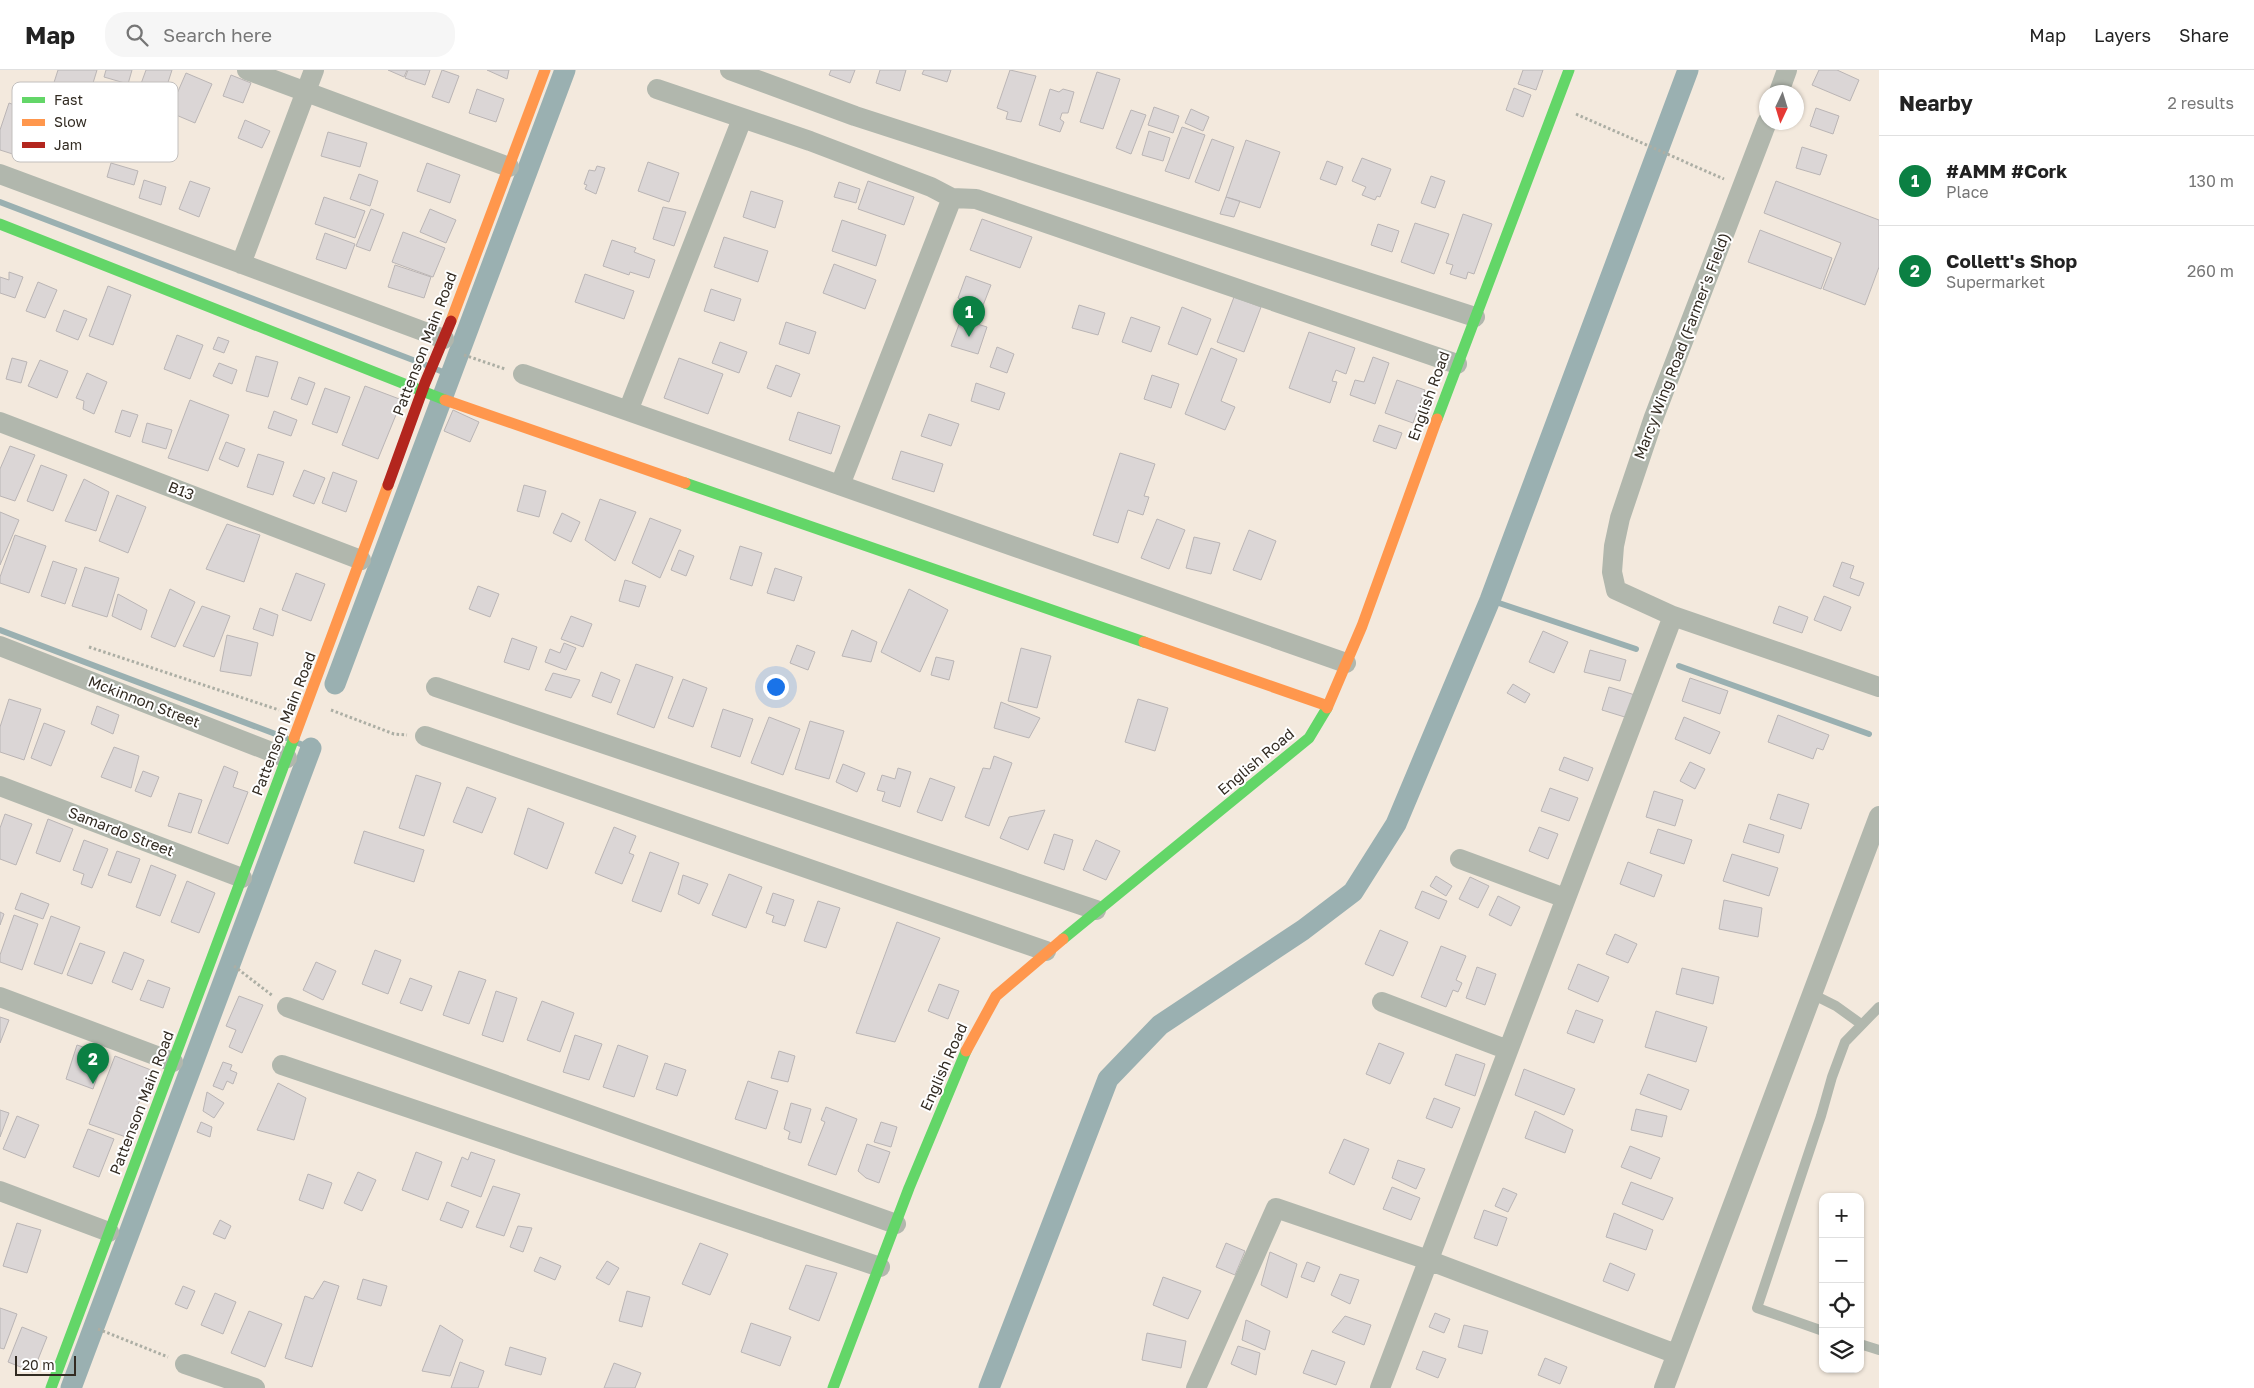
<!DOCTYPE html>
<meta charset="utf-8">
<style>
body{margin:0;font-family:"Golos Text",sans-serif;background:#f6f6f6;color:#222}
.controls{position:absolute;right:15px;bottom:15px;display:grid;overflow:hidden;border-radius:10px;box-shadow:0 1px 4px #0004}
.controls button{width:45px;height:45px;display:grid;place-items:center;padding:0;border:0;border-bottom:1px solid #e0e0e0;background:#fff;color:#222;font:25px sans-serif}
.compass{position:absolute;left:1759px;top:15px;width:45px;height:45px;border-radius:50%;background:#fff;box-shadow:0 1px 4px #0004;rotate:184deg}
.scale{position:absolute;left:15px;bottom:12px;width:61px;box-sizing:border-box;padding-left:5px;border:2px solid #322b22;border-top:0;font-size:14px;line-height:18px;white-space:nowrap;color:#322b22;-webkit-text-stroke:4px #fff;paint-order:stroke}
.you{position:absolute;left:775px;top:616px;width:18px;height:18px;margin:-12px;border:4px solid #fff;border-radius:50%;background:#1a73e8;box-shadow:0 0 0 8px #1a73e833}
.badge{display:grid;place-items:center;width:32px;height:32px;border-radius:50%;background:#0b8043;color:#fff;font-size:16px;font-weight:700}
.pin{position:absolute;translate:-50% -41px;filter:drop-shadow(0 1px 2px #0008)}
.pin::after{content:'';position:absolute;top:26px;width:18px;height:15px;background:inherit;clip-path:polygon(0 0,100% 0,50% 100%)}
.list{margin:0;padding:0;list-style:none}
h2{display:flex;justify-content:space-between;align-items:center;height:65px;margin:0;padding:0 20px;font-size:21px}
h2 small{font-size:16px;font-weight:400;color:#767676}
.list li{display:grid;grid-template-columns:32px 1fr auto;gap:15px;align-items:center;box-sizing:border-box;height:90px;padding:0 20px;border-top:1px solid #e0e0e0}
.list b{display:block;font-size:19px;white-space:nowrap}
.list p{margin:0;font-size:16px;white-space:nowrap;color:#767676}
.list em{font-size:16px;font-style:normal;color:#767676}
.icon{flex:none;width:28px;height:28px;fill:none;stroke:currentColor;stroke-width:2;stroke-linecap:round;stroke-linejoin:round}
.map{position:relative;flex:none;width:1879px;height:1318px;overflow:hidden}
header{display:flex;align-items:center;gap:30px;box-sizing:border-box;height:70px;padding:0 25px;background:#fff;border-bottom:1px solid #e0e0e0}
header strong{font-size:24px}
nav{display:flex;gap:28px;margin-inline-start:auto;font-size:18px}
.search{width:350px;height:45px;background:#f6f6f6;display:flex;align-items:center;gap:12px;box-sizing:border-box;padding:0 18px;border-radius:20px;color:#767676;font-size:19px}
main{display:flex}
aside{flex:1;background:#fff}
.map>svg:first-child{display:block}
</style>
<header>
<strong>Map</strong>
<div class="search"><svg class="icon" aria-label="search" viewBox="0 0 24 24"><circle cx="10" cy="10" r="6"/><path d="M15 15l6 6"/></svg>Search here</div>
<nav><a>Map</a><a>Layers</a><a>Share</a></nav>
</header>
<main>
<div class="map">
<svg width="1879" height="1318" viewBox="0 0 1879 1318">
<rect width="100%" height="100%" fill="#f3e9dd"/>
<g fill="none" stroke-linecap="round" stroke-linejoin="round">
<path stroke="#9ab0b1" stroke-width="6" d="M0 132 426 295
M438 300 451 305
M1490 530 1636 579
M0 560 286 668
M1679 596 1869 664
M298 673 311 678"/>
<path stroke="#9ab0b1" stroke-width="21" d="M335 614 565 0
M71 1318 311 678
M989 1318 1108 1009 1160 955 1303 860 1353 822 1396 754 1490 530 1688 0"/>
</g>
<path fill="#dbd6d6" stroke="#bab5b5" d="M58 0H97L86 36 50 25Z
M106 0H132L128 14 104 7Z
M146 0H172L162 31 138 22Z
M388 0H407L404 7Z
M408 0H430L425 15 405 8Z
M442 0 459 6 449 33 432 27Z
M487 0H509L507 9Z
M831 0H855L850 13 829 5Z
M880 0H906L900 21 876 13Z
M924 0H951L947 12 922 4Z
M1010 0 1036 6 1021 52 1006 49 1008 42 997 38Z
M1523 0H1543L1536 20 1518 14Z
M1819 0H1837L1859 10 1850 31 1812 15Z
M1097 2 1120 9 1103 59 1080 52Z
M186 3 212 14 195 53 169 42Z
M231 5 251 13 243 33 223 26Z
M1514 18 1531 25 1523 47 1506 40Z
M477 19 504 29 496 52 469 43Z
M1050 19 1059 22 1063 19 1074 22 1068 43H1062L1060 49 1064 52 1060 62 1039 55Z
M9 33 34 42 19 86 0 80V60Z
M1154 37 1179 46 1173 63 1148 55Z
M1816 38 1839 46 1833 64 1810 56Z
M1191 39 1209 47 1203 61 1185 53Z
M1131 40 1146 45 1131 84 1116 78Z
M245 50 270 61 262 78 238 68Z
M1182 57 1205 65 1189 109 1165 101Z
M1149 61 1170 68 1163 91 1142 85Z
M328 62 367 73 360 97 321 86Z
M1212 69 1234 77 1219 121 1195 112Z
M1246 70 1280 82 1260 138 1226 127Z
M1802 77 1827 85 1820 105 1796 98Z
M1362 88 1391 99 1380 127 1377 126 1375 130 1362 125 1366 117 1352 111Z
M1327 91 1343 97 1336 115 1320 109Z
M648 92 679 103 669 132 638 121Z
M111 93 138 101 134 115 107 107Z
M427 93 460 105 450 133 417 121Z
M597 96 605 98 596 124 585 119 587 115 584 114 589 100 595 101Z
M359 104 378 111 370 136 350 129Z
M1431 106 1445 111 1435 138 1421 133Z
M144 110 166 117 161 135 139 128Z
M190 111 210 118 199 147 179 139Z
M868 111 914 127 904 155 858 139Z
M1776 111 1879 150V197L1865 235 1823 219 1841 173 1764 143Z
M839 112 860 119 856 133 834 127Z
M751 121 783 131 775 158 743 147Z
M324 127 365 141 355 168 315 154Z
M1226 127 1240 131 1234 147 1220 144Z
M663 137 686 142 674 176 653 169Z
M371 139 384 144 370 181 356 176Z
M430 139 456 150 446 173 420 162Z
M1463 144 1492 154 1474 204 1468 202 1466 209 1450 204 1453 195 1446 193Z
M982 149 1032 167 1020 198 970 180Z
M842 150 886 165 876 196 832 181Z
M1415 153 1449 164 1434 204 1401 192Z
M1378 154 1399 161 1392 182 1371 175Z
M1760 160 1832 188 1821 219 1748 192Z
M403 162 445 178 433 207 392 192Z
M325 163 355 174 346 199 316 189Z
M724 167 768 181 758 212 714 197Z
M612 170 636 178 634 182 655 190 649 208 630 202 629 205 603 196Z
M834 194 876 210 865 239 823 223Z
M395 195 431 207 424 228 388 217Z
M9 202 23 207 15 228 0 223V207L9 210Z
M585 204 634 221 624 249 575 232Z
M966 206 991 215 982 238 958 228Z
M38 212 57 220 45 248 26 241Z
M108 216 131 225 113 275 89 266Z
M711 219 741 229 734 251 704 241Z
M1234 227 1261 237 1244 282 1217 272Z
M1079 235 1105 243 1098 265 1072 258Z
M1182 237 1211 249 1197 285 1168 274Z
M64 240 87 249 78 270 56 261Z
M1131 247 1160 257 1151 282 1122 272Z
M961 249 987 257 978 284 951 276Z
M786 252 816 262 809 284 779 274Z
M1309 262 1355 278 1346 304 1336 300 1332 311 1337 312 1330 333 1289 318Z
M177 265 203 275 190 309 164 299Z
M218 267 229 271 224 283 213 279Z
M720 272 747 282 739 303 712 293Z
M997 277 1014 284 1007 303 990 297Z
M1211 278 1237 289 1221 331 1235 337 1225 360 1185 344Z
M256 286 278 292 268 327 246 321Z
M1373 287 1389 293 1375 334 1350 325 1355 310 1364 312Z
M12 288 27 292 21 313 6 309Z
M679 288 723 304 708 344 664 328Z
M40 290 68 301 57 328 28 316Z
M219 293 237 300 232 314 213 306Z
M776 295 800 304 791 327 767 318Z
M87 303 107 312 94 344 83 339 84 331 76 328Z
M1152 305 1179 314 1171 338 1144 329Z
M299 307 315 313 307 335 291 329Z
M1397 310 1425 320 1413 353 1385 343Z
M976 313 1005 323 999 340 971 331Z
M365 316 402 330 378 389 342 375Z
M325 318 350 327 337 363 312 354Z
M190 330 229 345 208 401 168 388Z
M122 340 138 345 130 367 115 362Z
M453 340 479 352 470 372 444 361Z
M274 341 297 350 291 366 268 358Z
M798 342 840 356 831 384 789 370Z
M929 344 959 354 951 376 921 366Z
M147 353 172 360 166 379 142 372Z
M1379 355 1402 363 1396 379 1373 371Z
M226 372 245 379 238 397 219 389Z
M10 376 35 385 15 431 0 426V399Z
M901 381 943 394 934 422 892 409Z
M1120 383 1155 394 1144 426 1149 427 1143 445 1128 440 1118 473 1093 465Z
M258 384 284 392 273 425 247 417Z
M41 395 67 405 53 441 27 431Z
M304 400 325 408 314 434 293 426Z
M333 402 357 411 346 442 322 433Z
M84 409 109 422 96 461 65 451Z
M524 415 546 421 539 447 517 441Z
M117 425 146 437 128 483 99 471Z
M600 429 636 442 615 491 585 470Z
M0 442 19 450 0 495Z
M562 443 580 452 571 472 553 463Z
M650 448 681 460 660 508 632 493Z
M1157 449 1185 460 1169 499 1141 488Z
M227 454 260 465 244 512 206 499Z
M1249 460 1276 471 1261 510 1233 500Z
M15 465 46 476 29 523 0 513V507Z
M1194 467 1220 473 1211 504 1186 498Z
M740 476 762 483 752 516 730 509Z
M679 480 694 486 686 506 671 500Z
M53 491 77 499 65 534 41 526Z
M1842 492 1854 496 1850 508 1864 513 1859 526 1833 516Z
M85 497 119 508 107 547 72 536Z
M775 498 802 507 794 531 767 523Z
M296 503 325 514 311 551 282 540Z
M625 510 646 516 639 537 619 531Z
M478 516 499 524 490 547 469 539Z
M170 519 195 532 175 577 151 567Z
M909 519 948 540 920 602 881 582Z
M118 524 147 540 141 560 112 546Z
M1824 526 1851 537 1841 561 1814 550Z
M202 536 230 546 214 587 183 576Z
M1779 536 1808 547 1802 563 1773 553Z
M260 538 278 545 273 566 253 559Z
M571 546 592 554 583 577 561 569Z
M852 560 877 572 871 592 842 586Z
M1543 561 1568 572 1554 603 1529 592Z
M227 565 258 573 251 606 220 601Z
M512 568 537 577 529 600 504 592Z
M564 573 576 578 566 600 545 592 550 579 560 583Z
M797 575 815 582 808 600 790 593Z
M1021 578 1051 586 1037 638 1008 631Z
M1590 580 1626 590 1620 611 1584 602Z
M936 587 954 591 949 610 931 605Z
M636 594 673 607 654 658 617 644Z
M601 602 620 610 611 633 592 626Z
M553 603 580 610 571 628 545 620Z
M1690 608 1728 621 1720 644 1682 631Z
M683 609 707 618 693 657 668 648Z
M1513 614 1530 624 1525 633 1507 623Z
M1609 617 1635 625 1628 648 1602 640Z
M9 629 41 639 24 690 0 682V657Z
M1138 629 1168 638 1155 681 1125 672Z
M1001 632 1040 648 1029 668 994 658Z
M97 636 119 645 113 664 91 654Z
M723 639 753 649 740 687 711 677Z
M1778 645 1829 665 1823 680 1817 678 1813 689 1768 672Z
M769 647 800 659 783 705 751 693Z
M1684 647 1720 662 1710 684 1675 669Z
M810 651 844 661 829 709 795 699Z
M44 653 65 661 51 696 31 688Z
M114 677 139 686 131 718 101 707Z
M994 686 1012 693 989 756 965 747 983 698 990 699Z
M1564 687 1593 698 1588 711 1559 700Z
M1690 692 1705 699 1695 719 1680 711Z
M843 694 865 703 857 722 836 712Z
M224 696 238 702 233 717 248 722 228 774 198 763Z
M898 698 911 702 900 737 882 731 885 722 877 720 882 705 895 709Z
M143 701 159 707 151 727 135 721Z
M416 705 441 713 424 766 399 758Z
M930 708 955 717 942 751 917 742Z
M467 717 496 728 482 763 453 752Z
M1550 718 1578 728 1569 751 1541 741Z
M1654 721 1683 730 1675 756 1646 747Z
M179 723 202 730 191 763 168 756Z
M1778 724 1809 734 1801 759 1770 749Z
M528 738 564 753 547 799 514 784Z
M1045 740 1028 780 1000 768 1009 747Z
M5 744 32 754 16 795 0 789V758Z
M48 749 73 759 60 792 36 783Z
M1749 754 1784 765 1779 783 1743 772Z
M614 757 636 766 629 783 634 785 622 814 595 803Z
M1539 757 1558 764 1548 789 1529 781Z
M1658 759 1692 770 1684 794 1650 783Z
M364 761 424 780 414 812 354 793Z
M1054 764 1073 770 1064 800 1044 793Z
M84 770 108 779 92 818 81 814 84 804 73 800Z
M1096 770 1120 781 1106 810 1083 800Z
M117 781 140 789 131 813 108 805Z
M650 782 679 793 661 842 632 831Z
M1732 784 1778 798 1769 826 1723 811Z
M1628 792 1662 805 1654 827 1620 814Z
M151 795 176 805 160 846 136 837Z
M729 804 762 817 746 858 712 845Z
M683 805 708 814 699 834 678 824Z
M1436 806 1452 816 1446 826 1430 816Z
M1470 807 1489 816 1478 838 1459 829Z
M187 811 215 823 199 863 171 852Z
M1422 821 1447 831 1439 849 1415 838Z
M21 823 49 834 43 849 15 839Z
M773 823 794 830 785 856 772 852 774 846 766 843Z
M1498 826 1520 837 1511 856 1489 845Z
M1724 830 1762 838 1758 867 1719 859Z
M818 831 840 838 826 878 804 871Z
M0 842 4 844 0 855Z
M14 845 38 854 22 900 0 892V885Z
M51 846 80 857 62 904 34 894Z
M897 852 940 868 895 972 856 963Z
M1380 860 1408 872 1393 906 1365 894Z
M1615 864 1637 874 1628 893 1606 884Z
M80 873 105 882 92 914 67 905Z
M1441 876 1466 886 1456 910 1462 913 1458 922 1453 920 1446 937 1421 927Z
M375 880 401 890 388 924 362 914Z
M124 882 144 890 132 920 112 912Z
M316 892 336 901 323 930 303 920Z
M1578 894 1609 907 1598 932 1568 919Z
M1477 897 1496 904 1485 935 1466 928Z
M1682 898 1719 907 1713 934 1676 924Z
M459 901 486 910 469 954 443 945Z
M410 908 432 916 422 941 400 933Z
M148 910 170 918 163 938 140 930Z
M939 914 959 921 948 949 928 941Z
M496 921 517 928 503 972 482 965Z
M239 926 263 935 242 983 229 977 236 960 226 956Z
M542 931 574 943 560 982 527 970Z
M1576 940 1603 950 1594 973 1567 963Z
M1656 941 1707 957 1696 992 1645 977Z
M0 947 9 950 0 973Z
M575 965 602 974 589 1010 563 1002Z
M1379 973 1404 983 1390 1014 1366 1004Z
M77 975 105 984 93 1019 66 1009Z
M618 975 648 986 634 1027 603 1017Z
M779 981 795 986 788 1012 771 1008Z
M1456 984 1485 994 1475 1026 1445 1015Z
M115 986 151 1000 126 1067 89 1054Z
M223 992 232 995 230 1000 237 1003 233 1014 227 1011 223 1020 213 1016Z
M665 993 686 1000 677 1026 656 1019Z
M1524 999 1575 1019 1564 1045 1515 1025Z
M1648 1004 1689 1020 1681 1040 1640 1024Z
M748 1011 778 1021 766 1059 735 1049Z
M278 1013 306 1028 294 1070 257 1060Z
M207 1022 224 1033 214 1048 203 1041Z
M1434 1028 1460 1038 1452 1058 1426 1048Z
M791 1033 811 1039 801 1073 788 1069 790 1062 784 1059Z
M826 1037 857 1049 836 1105 808 1095 825 1052 821 1050Z
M1636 1039 1667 1046 1662 1067 1631 1060Z
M0 1040 9 1043 0 1067Z
M1535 1041 1573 1060 1565 1083 1525 1068Z
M17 1046 39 1055 25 1088 3 1079Z
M201 1052 212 1057 210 1067 197 1062Z
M881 1052 897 1057 891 1077 874 1072Z
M88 1059 114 1069 99 1107 73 1097Z
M1344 1069 1369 1079 1354 1115 1329 1103Z
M867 1074 890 1082 879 1113 866 1108 858 1101Z
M1630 1076 1660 1088 1651 1109 1621 1097Z
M416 1082 442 1092 428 1130 402 1120Z
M471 1082 495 1090 481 1127 451 1116 462 1087 468 1090Z
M1398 1090 1425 1099 1416 1119 1392 1108Z
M358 1102 376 1110 362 1141 344 1133Z
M308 1104 332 1113 323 1139 299 1130Z
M1631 1112 1673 1128 1663 1150 1622 1134Z
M493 1116 520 1124 504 1166 476 1157Z
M1392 1117 1420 1128 1411 1150 1383 1139Z
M1503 1118 1517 1124 1508 1142 1495 1136Z
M447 1132 469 1141 462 1158 440 1150Z
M1484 1140 1507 1148 1497 1176 1474 1168Z
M1614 1143 1653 1160 1646 1180 1606 1167Z
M220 1150 231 1156 225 1169 213 1164Z
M17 1153 41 1160 27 1203 3 1196Z
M518 1156 532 1158 523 1182 510 1177Z
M700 1173 728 1184 710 1225 682 1214Z
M1226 1173 1245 1181 1235 1205 1216 1197Z
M1270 1182 1297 1194 1287 1228 1261 1215Z
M540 1187 561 1196 555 1210 534 1201Z
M607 1191 619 1198 609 1215 596 1208Z
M1307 1192 1320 1197 1314 1212 1301 1207Z
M1610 1193 1635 1204 1628 1221 1603 1211Z
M806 1195 837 1203 819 1251 789 1239Z
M1340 1204 1359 1210 1350 1234 1331 1225Z
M1163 1207 1201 1221 1188 1249 1153 1235Z
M363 1209 387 1216 381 1236 357 1229Z
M324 1211 339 1216 312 1297 285 1288 305 1226 313 1229Z
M183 1216 195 1221 187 1239 175 1234Z
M627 1221 650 1227 642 1257 619 1251Z
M215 1223 236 1232 223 1264 201 1255Z
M0 1238 17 1244 4 1279 0 1278Z
M249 1241 282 1254 265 1297 231 1283Z
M1435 1243 1450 1249 1444 1263 1429 1257Z
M1345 1246 1371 1255 1364 1275 1332 1262Z
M1246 1250 1270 1261 1265 1280 1242 1270Z
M751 1253 791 1267 780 1296 741 1282Z
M440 1255 463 1270 450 1306 422 1301Z
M1464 1255 1488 1261 1482 1284 1458 1277Z
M22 1257 47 1267 33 1302 8 1292Z
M1147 1263 1186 1271 1181 1298 1142 1290Z
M1238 1276 1260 1283 1256 1305 1231 1294Z
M510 1277 546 1288 541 1305 505 1295Z
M1312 1280 1345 1292 1336 1315 1303 1303Z
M1423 1281 1446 1289 1438 1308 1416 1299Z
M1545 1288 1567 1297 1560 1314 1538 1305Z
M460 1292 484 1301 478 1318H451Z
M614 1293 641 1303 635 1318H604Z"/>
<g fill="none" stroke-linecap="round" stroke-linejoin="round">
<path stroke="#acaea4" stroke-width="3" stroke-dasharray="2.5 2.5" stroke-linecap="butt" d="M1576 44 1724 109
M464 285 505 299
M89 577 279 640
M331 640 394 664 407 665
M234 896 273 926
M98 1259 168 1287"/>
<path stroke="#b1b7ad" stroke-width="10" d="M1812 924 1836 936 1861 954
M1823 1261 1757 1238 1821 1046 1832 1007 1845 972 1879 937
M1860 1274 1879 1280"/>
<path stroke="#b1b7ad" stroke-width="20" d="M247 0 509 97
M730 0 855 46 1475 247
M657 19 810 71 931 117 952 128 976 129 1457 294
M1779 22 1787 0
M1767 52 1654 347 1620 448 1614 476 1612 502 1616 520 1673 546 1879 617
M0 104 444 269
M241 194 314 0
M523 304 1346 593
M628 341 742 49
M0 352 361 490
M840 415 952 128
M0 576 287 688
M436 617 1096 840
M425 666 1046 881
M0 716 242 808
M1460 789 1565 828
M0 927 173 992
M1382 932 1508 980
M287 937 896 1154
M282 995 880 1197
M0 1121 109 1162
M185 1294 255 1318
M1196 1318 1276 1138 1428 1190 1676 1284
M1380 1318 1673 546
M1664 1318 1879 746"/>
<path stroke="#63d668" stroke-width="11" d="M0 154 445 330
M1437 349 1569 0
M685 413 1144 572
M1063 869 1309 668 1327 638
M51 1318 294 668
M833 1318 909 1118 966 981"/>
<path stroke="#ff974d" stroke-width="11" d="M451 251 545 0
M445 330 685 413
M1144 572 1328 636
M1327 638 1362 556 1437 349
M294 668 388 415
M966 981 996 926 1063 869"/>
<path stroke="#b3261e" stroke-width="11" d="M388 415 425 313 451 251"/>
</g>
<g text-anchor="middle" stroke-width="4" stroke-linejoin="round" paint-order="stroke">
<g font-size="15" fill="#322b22" stroke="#fff">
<text transform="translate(425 274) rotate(-69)" y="5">Pattenson Main Road</text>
<text transform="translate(1682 276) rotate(-69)" y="5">Marcy Wing Road (Farmer's Field)</text>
<text transform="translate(1429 326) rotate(-70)" y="5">English Road</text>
<text transform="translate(181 421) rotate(21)" y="5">B13</text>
<text transform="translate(144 632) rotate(21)" y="5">Mckinnon Street</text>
<text transform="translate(284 654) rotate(-69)" y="5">Pattenson Main Road</text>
<text transform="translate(1256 692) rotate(-40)" y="5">English Road</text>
<text transform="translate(121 762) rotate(21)" y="5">Samardo Street</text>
<text transform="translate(944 997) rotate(-66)" y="5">English Road</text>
<text transform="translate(142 1033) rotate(-69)" y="5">Pattenson Main Road</text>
</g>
</g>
<rect x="12" y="12" width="166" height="80" rx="8" fill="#fff" stroke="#c2bfbd" stroke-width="1"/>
<rect x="22" y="27" width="23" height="6" fill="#63d668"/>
<rect x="22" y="49" width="23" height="7" fill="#ff974d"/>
<rect x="22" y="72" width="23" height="6" fill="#b3261e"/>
<g font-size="14" fill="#322b22">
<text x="54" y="35">Fast</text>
<text x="54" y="57">Slow</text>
<text x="54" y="80">Jam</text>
</g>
</svg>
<div class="controls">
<button>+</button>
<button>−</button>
<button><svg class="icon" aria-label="locate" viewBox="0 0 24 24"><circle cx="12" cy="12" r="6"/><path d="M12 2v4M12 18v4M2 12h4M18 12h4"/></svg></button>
<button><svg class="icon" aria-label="layers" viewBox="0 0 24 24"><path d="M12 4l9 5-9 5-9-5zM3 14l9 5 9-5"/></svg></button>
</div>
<svg class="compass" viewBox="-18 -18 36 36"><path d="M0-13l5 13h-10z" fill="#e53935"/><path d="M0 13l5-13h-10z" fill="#767676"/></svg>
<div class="scale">20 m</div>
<div class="you"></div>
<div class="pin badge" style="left:969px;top:267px">1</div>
<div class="pin badge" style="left:93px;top:1014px">2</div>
</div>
<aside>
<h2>Nearby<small>2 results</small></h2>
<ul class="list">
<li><span class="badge">1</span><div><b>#AMM #Cork</b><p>Place</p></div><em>130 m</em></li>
<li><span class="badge">2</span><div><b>Collett's Shop</b><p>Supermarket</p></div><em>260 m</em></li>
</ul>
</aside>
</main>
